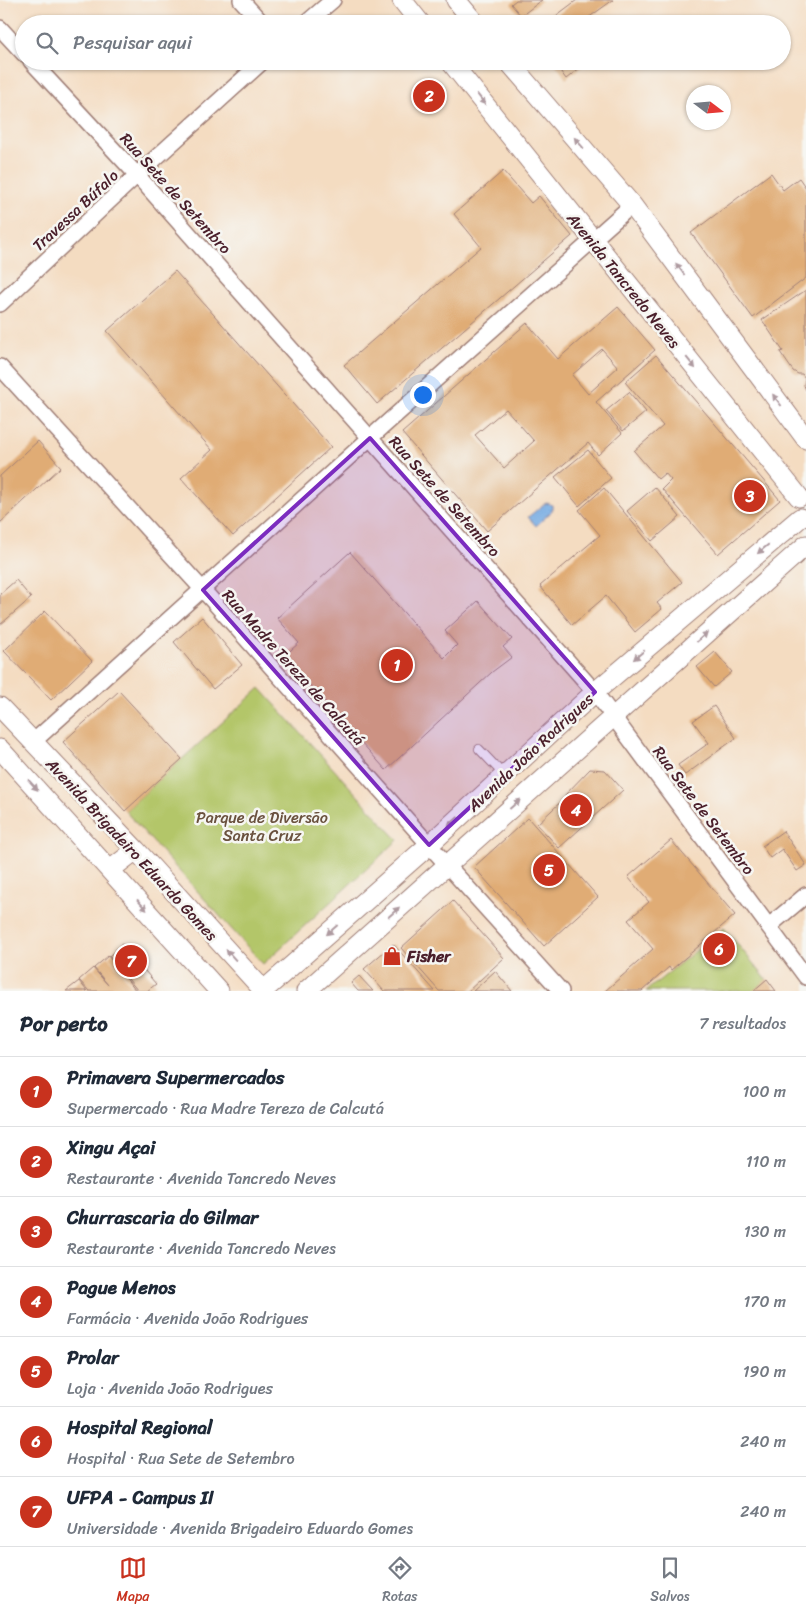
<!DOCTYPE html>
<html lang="pt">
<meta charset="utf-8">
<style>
body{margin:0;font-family:Sriracha,sans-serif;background:#f6f6f7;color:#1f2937}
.compass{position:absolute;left:686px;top:85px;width:45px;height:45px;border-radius:50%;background:#fff;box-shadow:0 1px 4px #0004;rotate:106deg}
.you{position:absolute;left:422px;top:394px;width:18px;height:18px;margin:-12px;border:4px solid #fff;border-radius:50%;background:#1a73e8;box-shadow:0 0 0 8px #1a73e833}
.badge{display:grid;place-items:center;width:32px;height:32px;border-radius:50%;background:#c8321e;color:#fff;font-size:16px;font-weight:700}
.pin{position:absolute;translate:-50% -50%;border:2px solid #fff;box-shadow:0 1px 5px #0006}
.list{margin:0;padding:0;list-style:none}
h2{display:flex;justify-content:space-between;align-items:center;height:65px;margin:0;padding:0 20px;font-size:21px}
h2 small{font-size:16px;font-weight:400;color:#747a83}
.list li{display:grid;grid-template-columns:32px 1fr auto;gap:15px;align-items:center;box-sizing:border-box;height:70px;padding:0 20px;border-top:1px solid #e0e1e3}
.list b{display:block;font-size:19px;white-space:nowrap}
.list p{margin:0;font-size:16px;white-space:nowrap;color:#747a83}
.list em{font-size:16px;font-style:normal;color:#747a83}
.icon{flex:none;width:28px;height:28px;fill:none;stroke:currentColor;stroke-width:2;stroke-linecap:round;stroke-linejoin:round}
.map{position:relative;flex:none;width:806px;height:991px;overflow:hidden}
.search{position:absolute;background:#fff;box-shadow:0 1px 4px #0004;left:15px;right:15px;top:15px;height:55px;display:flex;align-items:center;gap:12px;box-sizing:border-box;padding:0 18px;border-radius:28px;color:#747a83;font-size:19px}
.sheet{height:555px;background:#fff}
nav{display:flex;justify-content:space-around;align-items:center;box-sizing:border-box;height:70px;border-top:1px solid #e0e1e3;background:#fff;font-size:14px;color:#747a83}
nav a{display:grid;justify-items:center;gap:2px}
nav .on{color:#c8321e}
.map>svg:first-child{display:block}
</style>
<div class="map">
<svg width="806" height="991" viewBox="0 0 806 991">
<rect width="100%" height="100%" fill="#f6f6f2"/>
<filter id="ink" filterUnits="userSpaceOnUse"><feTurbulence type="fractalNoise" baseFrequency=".02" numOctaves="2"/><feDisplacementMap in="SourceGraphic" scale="10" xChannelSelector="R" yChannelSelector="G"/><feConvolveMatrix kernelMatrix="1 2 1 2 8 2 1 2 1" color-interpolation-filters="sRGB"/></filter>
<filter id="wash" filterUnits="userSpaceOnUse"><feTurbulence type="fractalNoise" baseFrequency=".0096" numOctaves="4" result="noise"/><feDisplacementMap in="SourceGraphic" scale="20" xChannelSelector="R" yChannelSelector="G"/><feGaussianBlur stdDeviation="1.12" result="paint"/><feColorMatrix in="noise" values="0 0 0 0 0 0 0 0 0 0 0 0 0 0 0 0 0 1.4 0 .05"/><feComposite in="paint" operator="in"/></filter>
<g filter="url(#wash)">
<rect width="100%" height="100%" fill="#f4dcc1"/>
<path fill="#b3c669" stroke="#7e724a" d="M260 688 398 840 263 964 125 811Z
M724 928 767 980 753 991H646Z"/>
<path fill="#75aae2" stroke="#606486" d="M547 503 552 505V511L536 526 528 517 544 504Z"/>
<g id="blocks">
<path fill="#e0ac74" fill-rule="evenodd" d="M516 0H542L521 16 511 4Z
M577 0H613L588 18 592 24H545Z
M553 61H583L585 64 566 79Z
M503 171 531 203 539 196 572 236 377 404 344 365 481 247 454 214Z
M771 173 783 190 799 178 806 188V278L753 318 691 233Z
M175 271 331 447 233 536 181 478 212 450 107 331Z
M806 290V390L804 385 805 378 802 374H798L793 371 780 352 783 351 762 320Z
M618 307 655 350 596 402 622 433 598 455 588 443 487 531 402 433 527 323 558 359ZM602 349 618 367 588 394 572 375ZM506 409 534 441 504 468 475 435Z
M656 355 780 500 718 554 662 489 671 480 665 473 658 479 634 451 663 426 625 382Z
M629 392 646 412 623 431 606 411Z
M38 441 61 467 0 523V476Z
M588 450 611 478 579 506 555 477Z
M655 487 680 517 652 541 627 511Z
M604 488 682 582 657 603 662 609 635 632 606 596 572 625 540 586 600 535 579 510Z
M350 552 444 658 457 645 445 631 478 601 512 639 503 647 512 657 492 672 386 770 284 656 299 643 277 618Z
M16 580 31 598 0 625V594Z
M45 611 92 661 51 700 4 651Z
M202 617 242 665 213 689 174 642Z
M715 652 732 672 714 687 697 667Z
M119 691 182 759 125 811 63 742Z
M714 706 736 738 685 775 678 765 709 743 693 721Z
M590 769 605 770 623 790 559 848 537 824 566 797 565 795Z
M528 818 598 897 544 946 474 867Z
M783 831 806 865 797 871 782 849 770 858 762 846Z
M671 840 735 915 671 970 669 967 642 991H605L653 949 628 920 649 902 628 877Z
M453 901 504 958 468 991H439L401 948Z
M122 944 156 984 147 991H138L109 956Z
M393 944 435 991H384L364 969Z
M108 956 136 991H89L79 980 93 968 108 985 94 968Z
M495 971 512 991H473Z
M359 976 373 991H358L351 983Z
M767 979 776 991H753Z
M79 981 87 991H66Z"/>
</g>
</g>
<g filter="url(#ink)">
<use href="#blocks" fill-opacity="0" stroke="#9f7e76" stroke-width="1"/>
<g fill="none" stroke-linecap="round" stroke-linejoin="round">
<g stroke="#9f7e76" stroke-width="10">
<path id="service" d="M479 749 504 775"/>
</g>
<g stroke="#9f7e76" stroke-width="18">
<path id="minor" d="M241 0 263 24
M305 24 333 0
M0 28 24 54
M31 61 137 175 595 692 806 977
M0 304 137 175 263 61
M0 367 203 590 447 865 561 991
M33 742 370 438 632 205
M769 926 806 895"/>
</g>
<g stroke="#9f7e76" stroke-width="21">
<path id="tertiary" d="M402 0 421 24
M456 0 476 24
M450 61 799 497
M508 61 632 205 806 439
M0 707 136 850 264 991
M0 749 219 991
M110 870 136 850
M263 991 429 845 595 692 800 518
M306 991 806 545"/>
</g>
<use href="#service" stroke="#fff" stroke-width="8"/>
<use href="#minor" stroke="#fff" stroke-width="15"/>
<use href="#tertiary" stroke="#fff" stroke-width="19"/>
</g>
<defs><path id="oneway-solid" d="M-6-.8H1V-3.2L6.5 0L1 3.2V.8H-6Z" transform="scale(1.25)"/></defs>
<g fill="#ae9aa0">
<use href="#oneway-solid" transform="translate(481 99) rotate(52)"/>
<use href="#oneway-solid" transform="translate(579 143) rotate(-131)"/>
<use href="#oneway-solid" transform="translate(680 269) rotate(-127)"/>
<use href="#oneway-solid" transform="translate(691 363) rotate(51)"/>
<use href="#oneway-solid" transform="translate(777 400) rotate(-127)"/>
<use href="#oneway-solid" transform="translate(763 549) rotate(140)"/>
<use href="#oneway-solid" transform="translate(702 637) rotate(-42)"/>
<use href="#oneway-solid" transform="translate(639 655) rotate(140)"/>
<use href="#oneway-solid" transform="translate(33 785) rotate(48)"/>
<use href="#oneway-solid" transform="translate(515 804) rotate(-42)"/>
<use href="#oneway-solid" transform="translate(453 822) rotate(137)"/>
<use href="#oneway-solid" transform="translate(142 905) rotate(48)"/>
<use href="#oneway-solid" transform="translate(394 912) rotate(-42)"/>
<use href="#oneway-solid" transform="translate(332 930) rotate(139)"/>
<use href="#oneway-solid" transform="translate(231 955) rotate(-132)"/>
</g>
</g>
<path fill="#7b2cbf" fill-opacity="0.2" stroke="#7b2cbf" stroke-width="4" stroke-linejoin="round" d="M370 438 595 692 429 845 203 590Z"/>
<defs>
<g id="shop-bare" transform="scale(1.5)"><path d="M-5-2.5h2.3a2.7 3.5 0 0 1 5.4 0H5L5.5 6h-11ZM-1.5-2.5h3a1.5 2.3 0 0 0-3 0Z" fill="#c8321e" stroke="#f6f6f2" stroke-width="2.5" paint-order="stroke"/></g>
</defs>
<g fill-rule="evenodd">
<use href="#shop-bare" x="392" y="956"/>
</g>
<g text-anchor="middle" stroke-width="5" stroke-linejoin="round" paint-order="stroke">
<g font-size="16" fill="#4a1f2b" stroke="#f6f6f2">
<text transform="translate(176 193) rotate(48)" y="6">Rua Sete de Setembro</text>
<text transform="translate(75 210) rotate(-43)" y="6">Travessa Búfalo</text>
<text transform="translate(624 280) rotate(51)" y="6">Avenida Tancredo Neves</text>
<text transform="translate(445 496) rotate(48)" y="6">Rua Sete de Setembro</text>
<text transform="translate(294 667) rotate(48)" y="6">Rua Madre Tereza de Calcutá</text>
<text transform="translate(530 752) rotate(-43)" y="6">Avenida João Rodrigues</text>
<text transform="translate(704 810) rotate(53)" y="6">Rua Sete de Setembro</text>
<text transform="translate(132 849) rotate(47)" y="6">Avenida Brigadeiro Eduardo Gomes</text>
</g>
<g font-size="16" fill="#6a513e" stroke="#f6f6f2">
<text x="262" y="823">Parque de Diversão<tspan x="262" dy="18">Santa Cruz</tspan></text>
</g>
<g font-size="16" font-weight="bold" fill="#4a1f2b" stroke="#f6f6f2" text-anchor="start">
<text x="407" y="962">Fisher</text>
</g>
</g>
</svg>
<svg class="compass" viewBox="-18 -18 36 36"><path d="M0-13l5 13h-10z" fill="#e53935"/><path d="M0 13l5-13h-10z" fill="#747a83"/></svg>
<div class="you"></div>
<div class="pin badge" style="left:397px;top:665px">1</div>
<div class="pin badge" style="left:429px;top:96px">2</div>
<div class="pin badge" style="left:750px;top:496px">3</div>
<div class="pin badge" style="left:576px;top:810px">4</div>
<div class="pin badge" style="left:549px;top:870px">5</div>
<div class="pin badge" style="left:719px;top:949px">6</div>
<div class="pin badge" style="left:131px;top:961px">7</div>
<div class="search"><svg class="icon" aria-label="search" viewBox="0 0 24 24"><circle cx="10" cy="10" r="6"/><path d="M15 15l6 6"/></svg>Pesquisar aqui</div>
</div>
<section class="sheet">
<h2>Por perto<small>7 resultados</small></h2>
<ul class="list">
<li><span class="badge">1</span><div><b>Primavera Supermercados</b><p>Supermercado · Rua Madre Tereza de Calcutá</p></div><em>100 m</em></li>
<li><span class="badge">2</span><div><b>Xingu Açai</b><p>Restaurante · Avenida Tancredo Neves</p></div><em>110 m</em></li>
<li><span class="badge">3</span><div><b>Churrascaria do Gilmar</b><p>Restaurante · Avenida Tancredo Neves</p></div><em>130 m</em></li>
<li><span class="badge">4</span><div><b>Pague Menos</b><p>Farmácia · Avenida João Rodrigues</p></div><em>170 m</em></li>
<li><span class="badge">5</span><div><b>Prolar</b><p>Loja · Avenida João Rodrigues</p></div><em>190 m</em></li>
<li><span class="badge">6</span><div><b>Hospital Regional</b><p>Hospital · Rua Sete de Setembro</p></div><em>240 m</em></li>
<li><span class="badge">7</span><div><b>UFPA - Campus II</b><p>Universidade · Avenida Brigadeiro Eduardo Gomes</p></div><em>240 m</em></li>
</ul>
</section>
<nav>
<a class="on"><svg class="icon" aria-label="map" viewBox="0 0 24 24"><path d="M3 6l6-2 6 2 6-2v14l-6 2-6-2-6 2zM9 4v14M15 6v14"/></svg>Mapa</a>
<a><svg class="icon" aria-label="directions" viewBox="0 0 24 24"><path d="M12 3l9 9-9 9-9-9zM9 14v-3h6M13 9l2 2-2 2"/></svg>Rotas</a>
<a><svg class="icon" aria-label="saved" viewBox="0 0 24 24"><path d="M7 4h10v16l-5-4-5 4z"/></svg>Salvos</a>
</nav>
